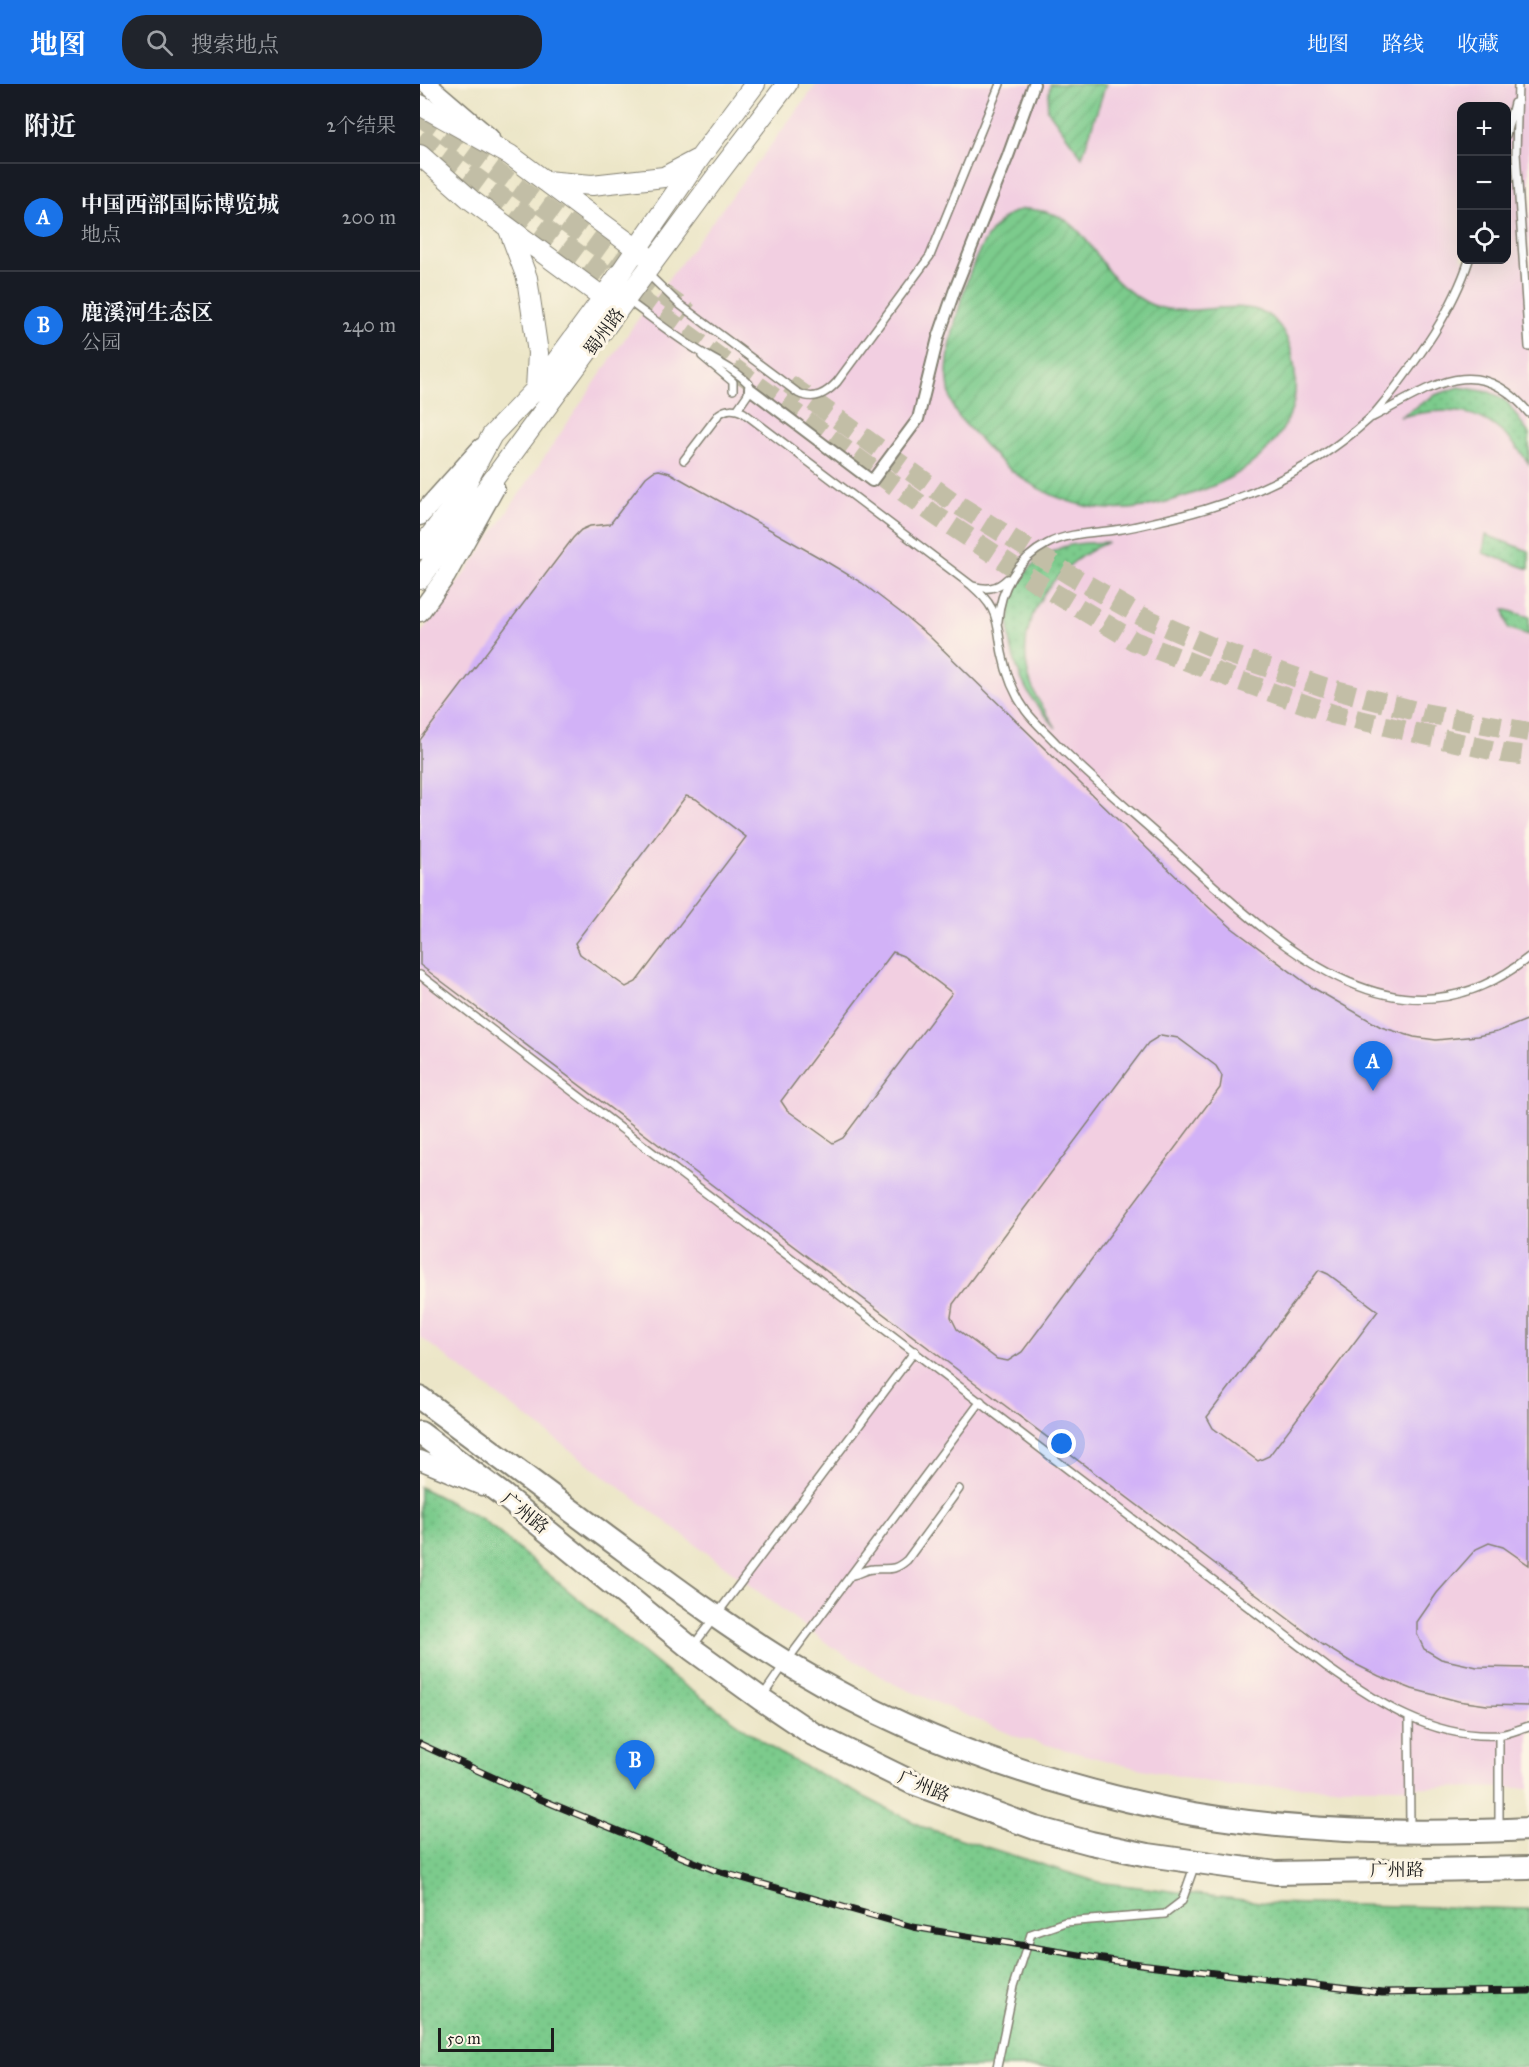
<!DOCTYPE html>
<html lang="zh">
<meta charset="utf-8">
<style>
body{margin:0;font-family:"IM FELL Great Primer","Noto Serif SC",serif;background:#20242c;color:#f1f3f6}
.controls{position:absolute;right:18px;top:18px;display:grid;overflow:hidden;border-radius:12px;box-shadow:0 6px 24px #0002}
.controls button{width:54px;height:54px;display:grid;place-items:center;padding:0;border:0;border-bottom:2px solid #363941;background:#171b24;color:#f1f3f6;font:30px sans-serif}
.scale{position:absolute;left:18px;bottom:15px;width:116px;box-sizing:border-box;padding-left:6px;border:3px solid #1c1c1c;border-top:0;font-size:16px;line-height:21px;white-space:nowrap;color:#1c1c1c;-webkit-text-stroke:4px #fcf5e5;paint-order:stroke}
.you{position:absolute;left:642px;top:1360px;width:21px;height:21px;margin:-15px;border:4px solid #fff;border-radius:50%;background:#1a73e8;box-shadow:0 0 0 9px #1a73e833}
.badge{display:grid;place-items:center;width:39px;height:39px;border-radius:50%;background:#1a73e8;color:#fff;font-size:20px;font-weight:700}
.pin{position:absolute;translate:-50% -50px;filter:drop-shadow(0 2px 3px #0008)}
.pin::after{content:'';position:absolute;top:32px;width:21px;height:18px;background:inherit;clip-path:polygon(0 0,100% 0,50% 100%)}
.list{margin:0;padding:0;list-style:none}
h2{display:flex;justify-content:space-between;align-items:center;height:78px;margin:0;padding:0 24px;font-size:26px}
h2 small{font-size:20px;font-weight:400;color:#9ea1a6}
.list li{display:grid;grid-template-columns:39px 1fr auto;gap:18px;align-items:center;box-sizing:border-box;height:108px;padding:0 24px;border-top:2px solid #363941}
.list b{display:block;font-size:22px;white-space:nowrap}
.list p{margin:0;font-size:20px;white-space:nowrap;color:#9ea1a6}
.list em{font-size:20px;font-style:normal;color:#9ea1a6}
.icon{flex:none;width:33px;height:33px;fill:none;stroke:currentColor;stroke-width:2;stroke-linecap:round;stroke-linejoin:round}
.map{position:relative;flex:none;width:1109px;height:1983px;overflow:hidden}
header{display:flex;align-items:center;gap:36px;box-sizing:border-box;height:84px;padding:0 30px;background:#1a73e8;color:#fff}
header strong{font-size:28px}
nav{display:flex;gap:33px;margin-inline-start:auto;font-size:21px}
.search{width:420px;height:54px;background:#20242c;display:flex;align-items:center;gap:15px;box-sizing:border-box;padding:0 21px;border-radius:24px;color:#9ea1a6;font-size:22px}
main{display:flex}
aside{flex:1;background:#171b24}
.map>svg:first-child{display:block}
</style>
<header>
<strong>地图</strong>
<div class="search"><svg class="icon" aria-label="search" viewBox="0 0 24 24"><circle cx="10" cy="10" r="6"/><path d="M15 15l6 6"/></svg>搜索地点</div>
<nav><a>地图</a><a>路线</a><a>收藏</a></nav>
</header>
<main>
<aside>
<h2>附近<small>2个结果</small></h2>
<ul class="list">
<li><span class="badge">A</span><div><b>中国西部国际博览城</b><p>地点</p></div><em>200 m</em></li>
<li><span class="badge">B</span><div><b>鹿溪河生态区</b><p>公园</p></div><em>240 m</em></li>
</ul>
</aside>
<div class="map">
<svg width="1109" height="1983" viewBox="0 0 1109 1983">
<defs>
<pattern id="park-dots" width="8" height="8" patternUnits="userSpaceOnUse" patternTransform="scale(1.5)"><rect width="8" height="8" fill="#7bcb8c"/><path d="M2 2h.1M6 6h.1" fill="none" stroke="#6aae78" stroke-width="1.8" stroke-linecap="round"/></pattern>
<pattern id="garden-furrows" width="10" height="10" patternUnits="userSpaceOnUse" patternTransform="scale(1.5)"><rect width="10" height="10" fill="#7bcb8c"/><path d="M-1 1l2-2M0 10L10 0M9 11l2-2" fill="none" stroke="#6aae78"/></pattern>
</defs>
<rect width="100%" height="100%" fill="#fcf5e5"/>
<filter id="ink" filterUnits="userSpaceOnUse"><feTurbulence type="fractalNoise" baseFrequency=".0167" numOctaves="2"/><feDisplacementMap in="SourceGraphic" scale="12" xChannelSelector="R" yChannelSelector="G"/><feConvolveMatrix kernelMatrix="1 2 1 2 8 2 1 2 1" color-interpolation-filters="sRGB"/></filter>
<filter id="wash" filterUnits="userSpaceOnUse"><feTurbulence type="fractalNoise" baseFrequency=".008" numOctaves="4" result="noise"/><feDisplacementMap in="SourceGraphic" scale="24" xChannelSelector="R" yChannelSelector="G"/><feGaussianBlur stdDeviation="1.35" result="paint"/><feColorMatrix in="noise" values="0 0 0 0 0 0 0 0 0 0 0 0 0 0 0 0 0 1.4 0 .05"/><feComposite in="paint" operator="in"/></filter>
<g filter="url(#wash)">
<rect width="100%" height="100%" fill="#ece6c8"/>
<path fill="#f2cfe1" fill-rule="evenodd" d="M397 0H1109V1704L810 1702 707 1682 597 1653 476 1601 412 1563 0 1253V550L56 474 216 238ZM1042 22H1086V176H1042Z"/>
<path fill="url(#park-dots)" stroke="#4c7454" stroke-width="1.5" d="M1039 303 1069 308 1078 312 1088 319 1109 350V380C1074 327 1040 319 980 333L1015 311Z
M1066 451 1109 467V485L1063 469Z
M688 458C628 483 585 547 616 612 622 623 630 633 636 644 628 634 619 625 612 615 581 565 574 492 638 465 653 458 671 459 688 458Z
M1084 525 1109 533V551L1088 544Z
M0 1403 62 1435 250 1591 359 1669 503 1743 678 1798 848 1819 1109 1825V1983H0Z"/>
<path fill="url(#garden-furrows)" stroke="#4c7454" stroke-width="1.5" d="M630 0H686L662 73 627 25Z
M604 125C649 126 661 148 684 181 693 196 711 210 726 218 776 246 850 187 872 269 876 286 877 308 872 325 859 363 825 390 788 404 768 412 746 419 724 423 662 435 599 403 560 356 551 345 536 334 532 320 529 310 528 298 527 289 527 274 531 258 534 243 543 206 561 133 604 125Z"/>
<g id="blocks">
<path fill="#d2b2f7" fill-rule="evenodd" d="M239 386 250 389 402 475 442 499 480 528 509 552 774 810 812 844 890 902 961 943 994 953 1016 956 1057 952 1077 948 1109 935V1481L1083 1463 1069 1459 1056 1465 1017 1509 997 1538V1550L1004 1565 1021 1575 1057 1583 1109 1584V1622L1067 1621 1038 1617 992 1605 959 1592 931 1578 903 1561 0 881V656L153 454 161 446 170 442 190 440 226 393 234 387ZM266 712 276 715 326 753 216 898 206 903 160 870 155 859ZM473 868 483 872 532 909 423 1054 413 1059 367 1026 361 1017ZM741 951 758 954 796 982 802 992 800 1004 602 1268 588 1277 577 1275 537 1245 531 1233 533 1220 728 959ZM899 1186 908 1190 958 1227 849 1372 838 1377 793 1344 787 1333Z"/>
</g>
</g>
<g filter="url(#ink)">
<use href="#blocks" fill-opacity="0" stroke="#848172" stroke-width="1.5"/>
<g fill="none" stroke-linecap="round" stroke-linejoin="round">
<path stroke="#c2bea6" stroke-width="20" stroke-dasharray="20 10" stroke-linecap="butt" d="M0 32 269 229
M0 52 170 179 515 431 621 501 714 557 817 596 913 630 1084 669 1109 672
M369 300 532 417 650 491 723 533 806 569 904 603 1004 629 1109 648"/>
<g stroke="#848172" stroke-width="10">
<path id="service" d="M1098 0 1096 69 1109 263
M1086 51 1094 19
M227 189 259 220 378 309C394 317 406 310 417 298L510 172 580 0
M207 216C228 231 249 248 271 262 290 275 313 283 329 300L328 310 317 326
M282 272 313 298V306
M953 333C1010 304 1057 265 1109 329
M264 376 299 330C307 324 314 324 324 329L551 501C559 508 567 515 572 525 579 538 579 554 582 569 586 589 594 610 606 627 615 639 627 649 637 660 670 693 706 723 741 754 843 845 969 985 1109 873
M553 502C567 506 577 505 587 495
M578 537C580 504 598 475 627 460 649 448 678 449 702 445 720 442 738 437 756 433 827 416 893 385 948 336 956 329 962 320 969 312 985 291 1000 271 1014 249 1028 226 1041 201 1049 176
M0 891 907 1583C958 1619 1012 1655 1078 1651 1088 1650 1099 1645 1109 1642
M433 1491C440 1489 446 1485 453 1485 469 1484 473 1488 487 1476L539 1405
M273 1562 495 1267
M342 1613 366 1578 561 1317
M989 1635 990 1743
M1079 1651V1744
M577 1983 594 1902 611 1850 645 1838 745 1830 762 1817 775 1780"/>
</g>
<g stroke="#848172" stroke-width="14">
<path id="pedestrian" d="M330 305 452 397 498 335 518 254 535 205 588 72 614 0"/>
</g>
<g stroke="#848172" stroke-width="21">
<path id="tertiary" d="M7 0 70 54
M0 432 61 364
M0 528 26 492 75 404
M0 1376 62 1402"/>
</g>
<g stroke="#848172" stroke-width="22">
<path id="secondary" d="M0 21 90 71 225 171
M0 71 51 116 192 220
M125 97 172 101 244 93 276 76
M88 143 107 194 118 269 116 305
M0 465 36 418 72 351 116 305 183 214 279 75 335 0
M0 495 298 90 367 0"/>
</g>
<g stroke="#848172" stroke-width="26">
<path id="primary" d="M0 1314C63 1361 125 1407 188 1454 249 1499 310 1545 375 1584 489 1652 617 1698 747 1725 865 1749 990 1751 1109 1745
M0 1349 83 1411 272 1565 341 1615 393 1650 493 1699 615 1744 671 1759 728 1771 856 1789 1109 1784"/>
</g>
<use href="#service" stroke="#fff" stroke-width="7"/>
<use href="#pedestrian" stroke="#fff" stroke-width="10"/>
<use href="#tertiary" stroke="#fff" stroke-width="18"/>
<use href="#secondary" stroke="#fff" stroke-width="20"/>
<use href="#primary" stroke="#fff" stroke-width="22"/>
<g stroke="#1c1c1c" stroke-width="7">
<path id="rail" d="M0 1660 120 1715 294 1786 493 1843 695 1877 962 1909 1109 1907"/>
</g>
<use href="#rail" stroke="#fcf5e5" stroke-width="4.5" stroke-dasharray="14" stroke-linecap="butt"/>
</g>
</g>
<g text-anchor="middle" stroke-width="6" stroke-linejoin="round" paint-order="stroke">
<g font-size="18" fill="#1c1c1c" stroke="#fcf5e5">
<text transform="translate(184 248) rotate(-54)" y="6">蜀州路</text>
<text transform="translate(105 1429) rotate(39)" y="6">广州路</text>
<text transform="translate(504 1702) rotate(22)" y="6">广州路</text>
<text x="977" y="1792">广州路</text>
</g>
</g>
</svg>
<div class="controls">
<button>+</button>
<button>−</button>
<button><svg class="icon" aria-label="locate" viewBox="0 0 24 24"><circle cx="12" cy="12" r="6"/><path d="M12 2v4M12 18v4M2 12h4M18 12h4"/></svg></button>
</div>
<div class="scale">50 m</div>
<div class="you"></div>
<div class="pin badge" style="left:953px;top:1007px">A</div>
<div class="pin badge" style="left:215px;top:1706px">B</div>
</div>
</main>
